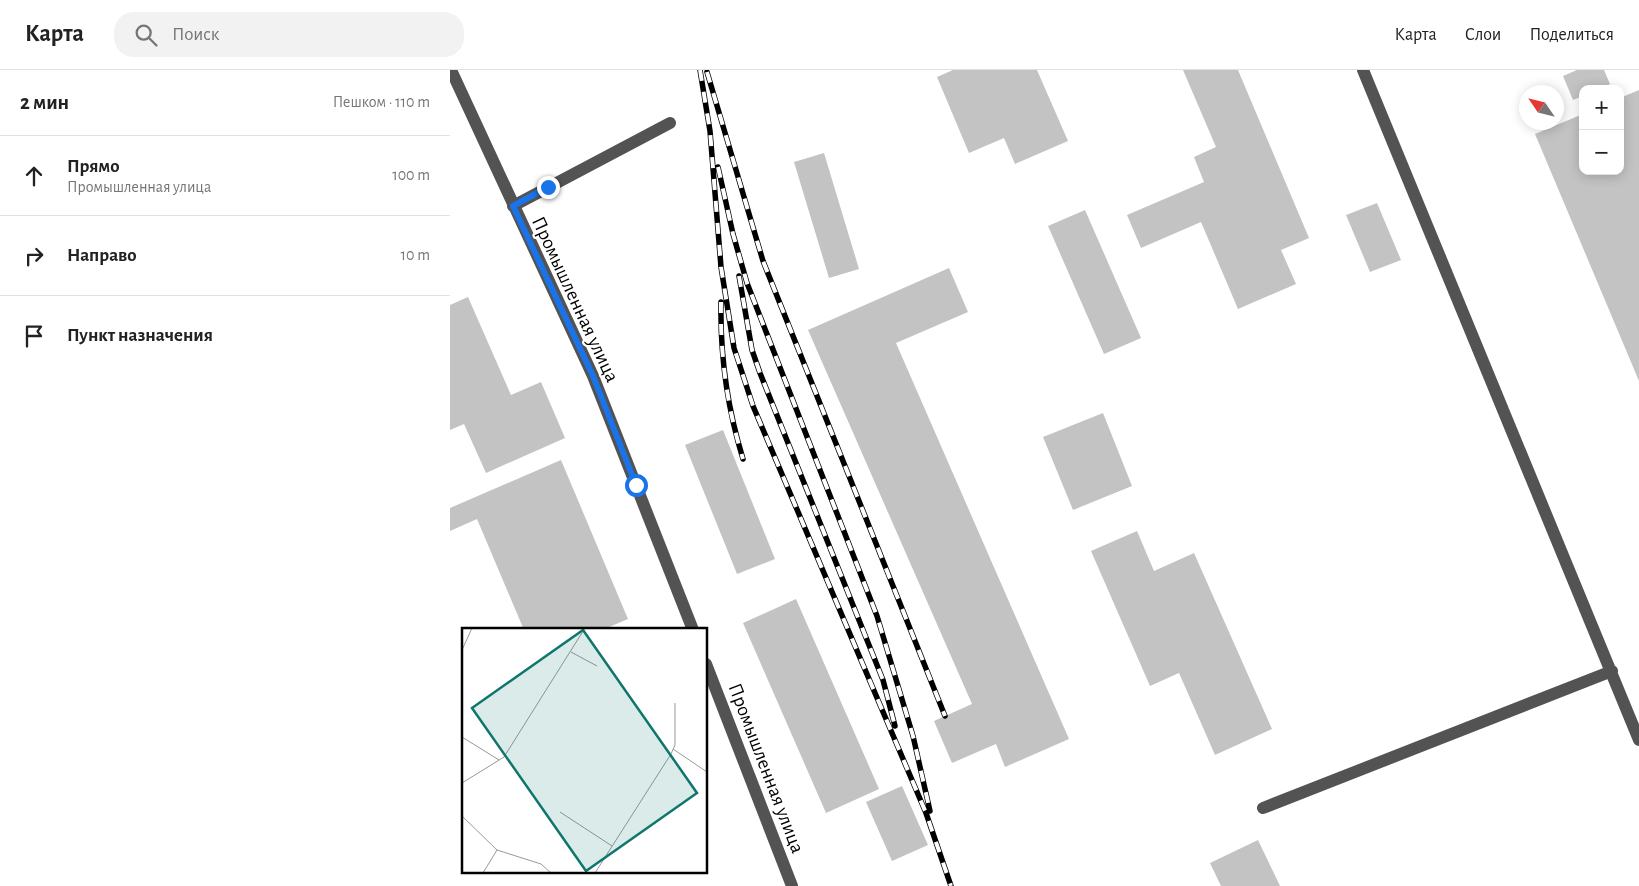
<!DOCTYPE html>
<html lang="ru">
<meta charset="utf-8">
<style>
body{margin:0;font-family:"Alegreya Sans",sans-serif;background:#f2f2f2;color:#222}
.controls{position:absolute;right:15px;top:15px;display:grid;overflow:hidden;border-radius:10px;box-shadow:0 2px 12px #0003}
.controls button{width:45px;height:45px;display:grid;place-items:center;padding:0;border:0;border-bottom:1px solid #e0e0e0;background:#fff;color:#222;font:25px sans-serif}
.compass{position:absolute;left:1069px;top:15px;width:45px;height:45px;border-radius:50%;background:#fff;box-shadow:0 2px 12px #0003;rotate:305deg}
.stop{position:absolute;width:15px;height:15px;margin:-11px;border:4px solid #1a73e8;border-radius:50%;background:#fff}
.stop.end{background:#1a73e8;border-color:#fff;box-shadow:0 1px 5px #0008}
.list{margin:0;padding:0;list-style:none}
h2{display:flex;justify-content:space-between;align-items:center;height:65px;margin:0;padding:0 20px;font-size:21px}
h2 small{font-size:16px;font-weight:400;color:#767676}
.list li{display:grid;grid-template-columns:32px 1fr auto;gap:15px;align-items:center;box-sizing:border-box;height:80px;padding:0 20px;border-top:1px solid #e0e0e0}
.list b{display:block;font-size:19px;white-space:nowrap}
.list p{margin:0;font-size:16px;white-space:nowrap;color:#767676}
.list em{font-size:16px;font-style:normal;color:#767676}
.icon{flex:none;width:28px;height:28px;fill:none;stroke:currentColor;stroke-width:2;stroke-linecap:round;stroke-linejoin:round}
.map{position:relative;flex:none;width:1189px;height:816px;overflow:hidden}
header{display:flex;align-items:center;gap:30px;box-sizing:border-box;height:70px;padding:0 25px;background:#fff;border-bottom:1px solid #e0e0e0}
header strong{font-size:24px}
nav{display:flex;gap:28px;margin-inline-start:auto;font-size:18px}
.search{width:350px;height:45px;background:#f2f2f2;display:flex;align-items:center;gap:12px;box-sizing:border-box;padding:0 18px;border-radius:20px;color:#767676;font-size:19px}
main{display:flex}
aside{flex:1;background:#fff}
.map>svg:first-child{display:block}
</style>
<header>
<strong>Карта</strong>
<div class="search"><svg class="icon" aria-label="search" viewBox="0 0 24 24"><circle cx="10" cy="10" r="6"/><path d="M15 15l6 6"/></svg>Поиск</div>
<nav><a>Карта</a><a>Слои</a><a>Поделиться</a></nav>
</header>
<main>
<aside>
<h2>2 мин<small>Пешком · 110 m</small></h2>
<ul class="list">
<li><svg class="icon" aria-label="ahead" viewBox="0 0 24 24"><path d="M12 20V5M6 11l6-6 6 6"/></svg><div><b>Прямо</b><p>Промышленная улица</p></div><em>100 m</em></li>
<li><svg class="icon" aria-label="right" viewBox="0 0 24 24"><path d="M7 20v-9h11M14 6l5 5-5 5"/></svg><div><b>Направо</b></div><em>10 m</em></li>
<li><svg class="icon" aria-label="arrive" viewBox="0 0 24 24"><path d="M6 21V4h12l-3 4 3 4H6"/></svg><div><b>Пункт назначения</b></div></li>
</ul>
</aside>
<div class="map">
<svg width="1189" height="816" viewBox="0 0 1189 816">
<rect width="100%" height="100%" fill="#fff"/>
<path fill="#c3c3c3" d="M503 0H587L618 71 565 94 554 68 519 83 487 7Z
M733 0H788L859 168 831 180 846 214 788 239 751 152 691 178 677 145 754 112 744 87 766 77Z
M1127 0H1154L1160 14 1150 19H1133V26L1123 30 1113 6Z
M1189 20V311L1085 64 1133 44V101H1170V28Z
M374 83 409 199 379 208 344 92Z
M927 133 951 190 920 202 896 145Z
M635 140 691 268 654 284 598 156Z
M499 198 518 242 446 273 619 669 555 697 546 674 502 693 484 651 522 634 358 260Z
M18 227 61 325 91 312 115 368 36 403 14 354 0 360V235Z
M653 343 682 416 623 440 593 367Z
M273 360 325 489 287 504 235 375Z
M111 390 178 549 152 560H74L27 449 0 461V438Z
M687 461 704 501 744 483 822 659 765 685 729 603 700 616 641 481Z
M346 529 429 719 376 743 293 553Z
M452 716 478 775 442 791 416 732Z
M808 770 830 816H771L760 793Z"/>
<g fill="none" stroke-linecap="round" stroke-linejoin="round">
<path stroke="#535353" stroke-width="12" d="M1 0 143 306 243 560
M913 0 1189 670
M63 136 220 53
M256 594 342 816
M813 738 1162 601"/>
<g stroke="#000" stroke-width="5.5">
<path id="rail" d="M250 0 260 61 271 197 284 278 303 336 476 743 501 816
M257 2 313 191 495 646
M268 97 283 164 297 213 427 546 463 666 480 741
M289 206 302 280 310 303 433 610 445 656
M271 232C270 285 277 337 293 389"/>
</g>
<use href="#rail" stroke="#fff" stroke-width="4" stroke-dasharray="11" stroke-linecap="butt"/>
</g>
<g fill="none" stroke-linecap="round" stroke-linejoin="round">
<path stroke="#1a73e8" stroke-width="6" d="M98 117 63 136 143 306 186 415"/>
</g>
<g text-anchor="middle" stroke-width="4.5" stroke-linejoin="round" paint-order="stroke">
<g font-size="20" fill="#000" stroke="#fff">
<text transform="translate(126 229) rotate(65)" y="7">Промышленная улица</text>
<text transform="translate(317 698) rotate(69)" y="7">Промышленная улица</text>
</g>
</g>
<g transform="translate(12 558)">
<rect width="245" height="245" fill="#fff"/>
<path fill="none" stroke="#999" stroke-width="1" d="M0 22 10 0M109 24 135 38M0 109 37 132M211 121 245 144M0 155 42 129 123 0M98 184 150 218M0 188 35 222 79 236 89 245M21 245 35 222M133 245 209 126 213 117V75"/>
<path fill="#0f766e" fill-opacity="0.15" stroke="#0f766e" stroke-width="2.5" d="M121 2 235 165 124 243 10 80Z"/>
<rect width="245" height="245" fill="none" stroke="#000" stroke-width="2.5"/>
</g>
</svg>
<div class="controls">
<button>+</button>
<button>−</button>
</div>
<svg class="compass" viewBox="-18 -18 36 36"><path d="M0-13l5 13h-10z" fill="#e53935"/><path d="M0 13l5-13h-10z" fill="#767676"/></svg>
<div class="stop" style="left:186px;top:415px"></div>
<div class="stop end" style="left:98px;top:117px"></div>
</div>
</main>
